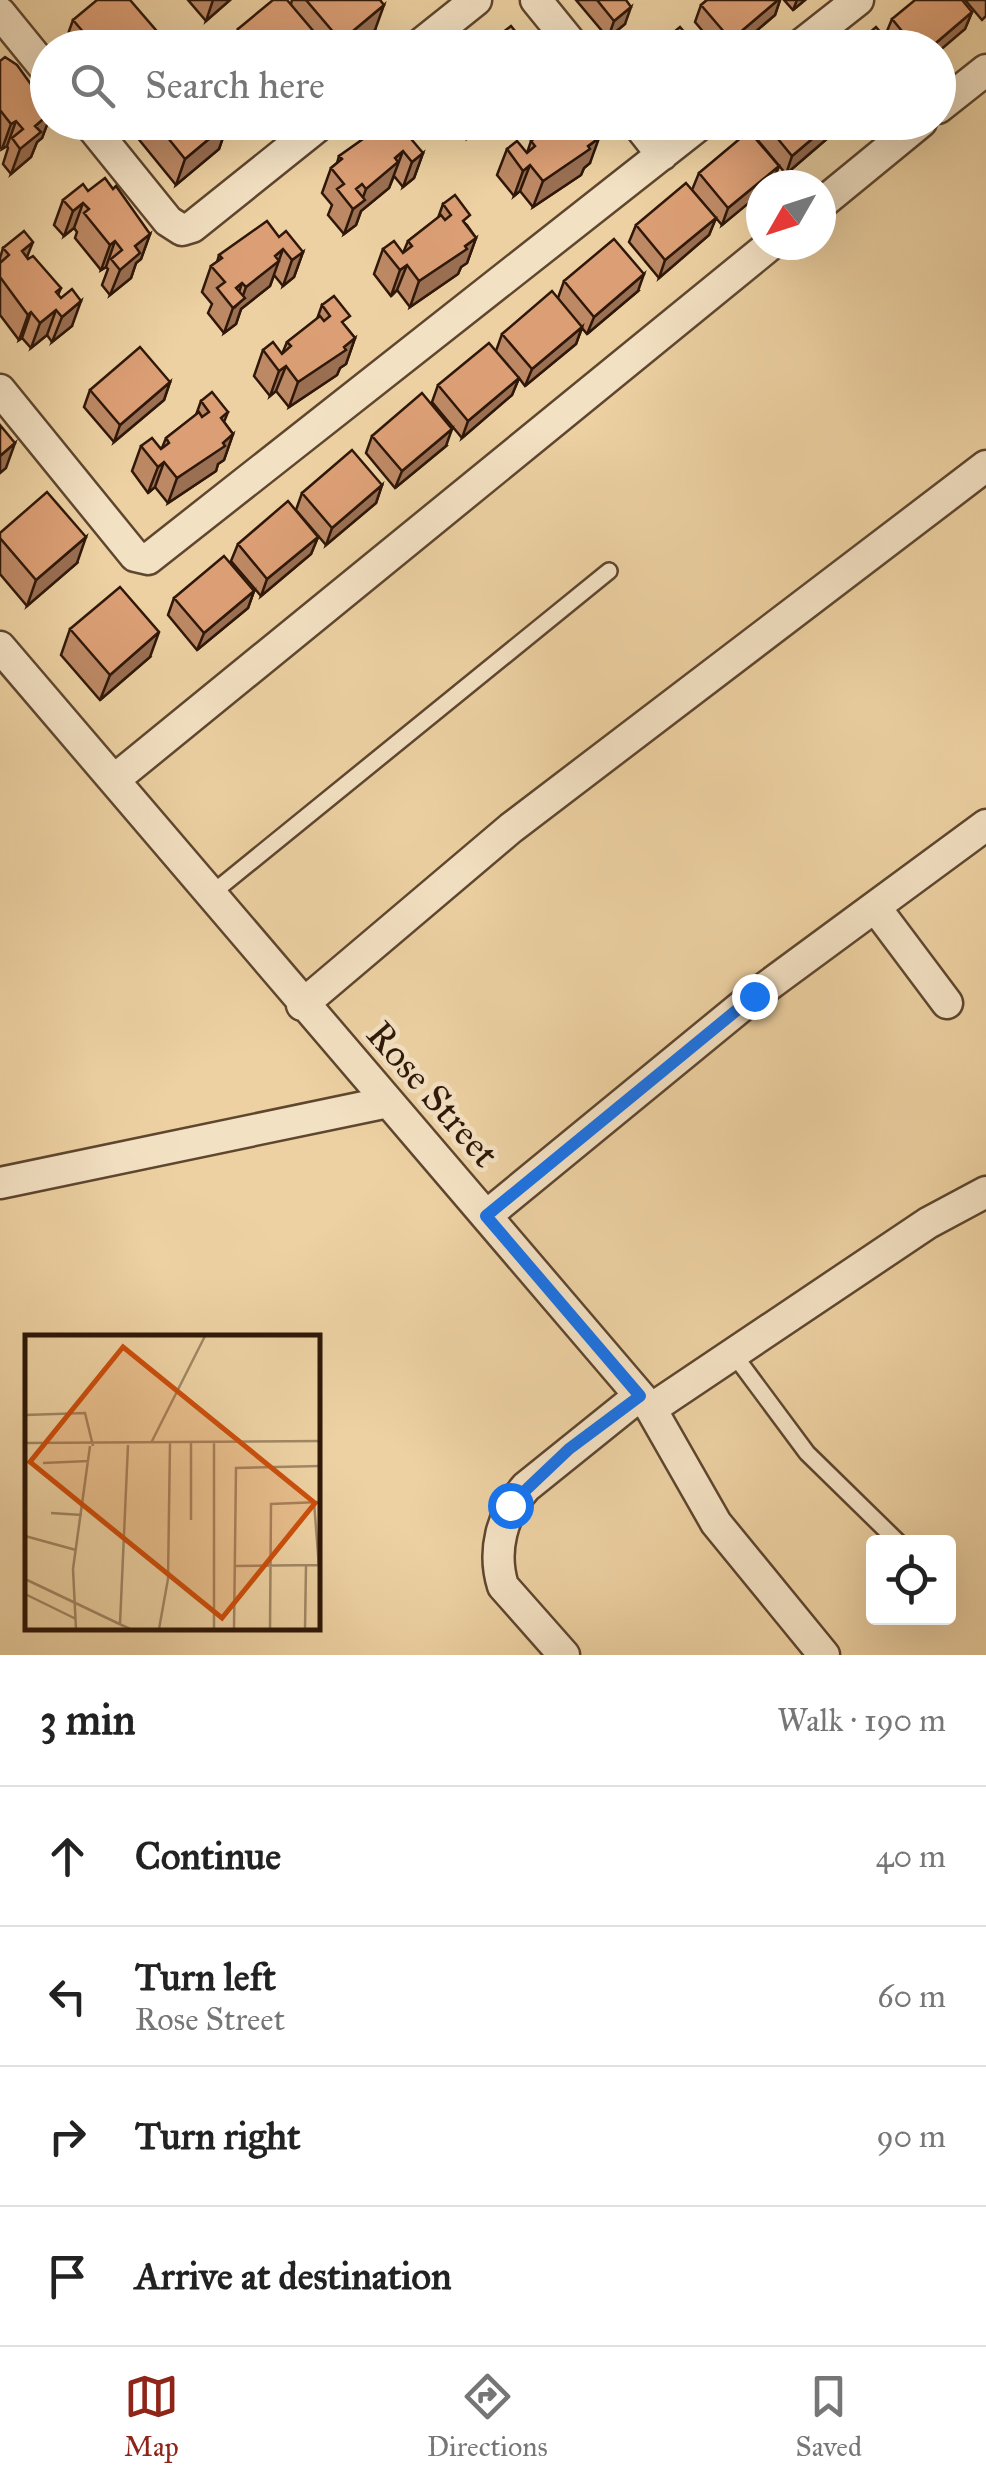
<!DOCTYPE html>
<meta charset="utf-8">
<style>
body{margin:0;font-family:"IM FELL Great Primer",serif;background:#f2f2f2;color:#222}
.controls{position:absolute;right:30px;bottom:30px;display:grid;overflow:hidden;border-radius:10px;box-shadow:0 10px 40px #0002}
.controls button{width:90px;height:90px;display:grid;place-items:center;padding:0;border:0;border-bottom:2px solid #e0e0e0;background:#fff;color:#222;font:50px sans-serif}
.compass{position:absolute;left:746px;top:170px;width:90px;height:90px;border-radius:50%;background:#fff;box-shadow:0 10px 40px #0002;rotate:231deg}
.stop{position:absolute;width:30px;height:30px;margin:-22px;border:8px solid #1a73e8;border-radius:50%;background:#fff}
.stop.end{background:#1a73e8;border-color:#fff;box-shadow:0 2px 10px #0008}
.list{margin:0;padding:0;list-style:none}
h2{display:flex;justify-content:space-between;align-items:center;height:130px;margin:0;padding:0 40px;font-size:42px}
h2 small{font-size:32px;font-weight:400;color:#767676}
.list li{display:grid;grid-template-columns:65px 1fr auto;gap:30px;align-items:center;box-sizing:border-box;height:140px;padding:0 40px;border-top:2px solid #e0e0e0}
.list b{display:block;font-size:38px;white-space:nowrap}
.list p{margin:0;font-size:32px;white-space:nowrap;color:#767676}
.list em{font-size:32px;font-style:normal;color:#767676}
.icon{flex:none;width:55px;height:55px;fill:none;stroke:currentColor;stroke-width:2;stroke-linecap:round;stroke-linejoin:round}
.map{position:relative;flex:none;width:986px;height:1655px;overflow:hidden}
.search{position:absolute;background:#fff;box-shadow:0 10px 40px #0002;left:30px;right:30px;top:30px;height:110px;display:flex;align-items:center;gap:25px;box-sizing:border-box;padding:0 35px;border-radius:55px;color:#767676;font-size:38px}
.sheet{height:690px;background:#fff}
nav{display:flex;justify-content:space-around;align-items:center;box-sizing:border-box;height:140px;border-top:2px solid #e0e0e0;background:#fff;font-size:28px;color:#767676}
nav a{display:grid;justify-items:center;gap:5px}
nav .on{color:#8f2418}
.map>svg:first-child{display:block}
</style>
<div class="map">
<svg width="986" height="1655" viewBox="0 0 986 1655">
<rect width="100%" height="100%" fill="#edd1a2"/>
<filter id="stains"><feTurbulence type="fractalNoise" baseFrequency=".002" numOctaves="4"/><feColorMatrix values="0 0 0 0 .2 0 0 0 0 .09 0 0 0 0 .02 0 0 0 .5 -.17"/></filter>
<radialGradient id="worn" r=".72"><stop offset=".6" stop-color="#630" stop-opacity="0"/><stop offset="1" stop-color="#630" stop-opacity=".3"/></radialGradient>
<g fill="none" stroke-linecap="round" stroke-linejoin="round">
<g stroke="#5e462f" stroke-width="20">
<path id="lane" d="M210 895 609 571
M732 1352 807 1453 898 1542"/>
</g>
<g stroke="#5e462f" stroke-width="35">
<path id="street" d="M536 0 575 48
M0 13 48 72
M416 48 476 0
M797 48 858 0
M938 108 986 70
M88 122 168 221 182 230 192 227 323 122
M636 122 662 155
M821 204 921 122
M0 390 135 556 148 559 703 122
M0 647 651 1409 716 1523 824 1655
M114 780 770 245
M875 907 947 1003
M302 1005 511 828 986 466
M0 1183 388 1102
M486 1216 754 996 986 825
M651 1409 928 1223 986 1192
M564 1655 503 1586C492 1551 502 1514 526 1487L639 1396"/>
</g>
<use href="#lane" stroke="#f3e1c3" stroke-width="15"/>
<use href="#street" stroke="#f3e1c3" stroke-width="30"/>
</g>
<path fill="#bd8965" stroke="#2f1809" stroke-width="2.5" d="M188 0H230L206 21Z
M292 0H380L375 30 355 48H232L238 29 291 4Z
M576 0H626L625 24 608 38Z
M707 0H780L775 15 736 48H717L695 22 701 5Z
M784 0H805L793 10Z
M965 0H986V16L982 20Z
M972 12 965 29 938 48H895L885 36 892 19Z
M73 20 161 36 157 48H66L64 45Z
M0 61 48 108V122L42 138 37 142 31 157 11 174 3 164 8 148 7 146 2 149 0 147Z
M135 122H228V123L219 149 176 185 132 131Z
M456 122H482L480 129 468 138Z
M762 122H839L836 131 786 174 756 138Z
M590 126V163L584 168 581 175 533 207 520 191 514 196 497 175 507 149 527 153 531 141Z
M399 138 423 153 414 178 403 187 394 176 389 188 361 211 356 225 344 234 328 215 332 205 322 193 331 168 337 163 339 156Z
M779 166 772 183 722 225 692 190 699 173Z
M88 191 150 234 141 259 136 263 131 278 110 295 102 285 108 269 106 267 101 270 75 238 77 232 74 228 64 236 54 225 63 200Z
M443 204 467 225 476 238 467 263 461 267 458 274 410 307 397 290 391 296 374 274 383 249 403 253 408 241 438 218Z
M716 218 709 235 659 278 629 242 636 225Z
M279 237 303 252 294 277 283 286 274 275 270 286 241 309 236 324 224 333 208 313 212 304 202 292 211 266 217 262 219 255Z
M3 248 27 257 61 288 58 295 72 326 52 342 47 335 31 348 22 338 19 340 0 315V258Z
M564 281 638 291 587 334 582 328 576 344 525 386 519 378 512 395 462 438 432 402 438 385 496 351 502 334 558 298Z
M322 305 346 327 355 338 346 364 340 368 337 375 289 407 276 391 270 396 254 376 263 350 282 354 287 342 317 319Z
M170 382 164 400 114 442 84 407 90 390Z
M201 401 228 412 224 422 233 434 224 460 218 464 216 471 168 503 155 487 148 493 132 471 141 446 162 448 166 438 196 415Z
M372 436 446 446 395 488 366 453Z
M382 485 376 503 326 545 296 510 302 493Z
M0 533 77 563 27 606 0 574Z
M318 537 311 554 261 596 231 561 238 544Z
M254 591 248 608 197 650 168 615 174 598Z
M70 629 150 657 100 700 61 655Z"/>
<path fill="#9a6f52" stroke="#2f1809" stroke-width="2.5" d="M213 0H230L206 21Z
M778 0H780L775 15 736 48H728L731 40Z
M797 0H805L793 10Z
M384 5 375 30 355 48H339L341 41Z
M631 7 625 24 608 38 614 21Z
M972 12 965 29 938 52V48H930Z
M161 36 157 48H148Z
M48 115V122L42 138 37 142 31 157 11 174 20 149 35 126Z
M16 121 7 146 2 149 11 124Z
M474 122H482L480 129 468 138Z
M832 122H839L836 131 786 174 792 156Z
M228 123 219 149 176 185 185 159Z
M599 138 590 163 584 168 581 175 533 207 543 181Z
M403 151 389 188 361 211 356 225 344 234 353 209 361 203 366 189 395 158Z
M423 153 414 178 403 187 412 162Z
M530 165 520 191 514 196 523 171Z
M779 166 772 183 770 185H761V193L722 225 728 208Z
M83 203 74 228 64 236 73 211Z
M716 218 709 235 659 278 665 260Z
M150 234 141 259 136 263 131 278 110 295 120 270 135 246Z
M476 238 467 263 461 267 458 274 410 307 419 281Z
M115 241 106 267 101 270 110 245Z
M33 242 23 267 22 251Z
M283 249 270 286 241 309 236 324 224 333 233 308 236 288 242 283 234 308 241 301 246 287 275 256Z
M303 252 294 277 283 286 292 260Z
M407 265 397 290 391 296 400 270Z
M644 274 638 291 587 334 594 317Z
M81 301 72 326 52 342 62 317Z
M56 310 47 335 31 348 40 323Z
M31 312 22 338 19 340 28 315Z
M582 327 576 344 525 386 532 369Z
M355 338 346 364 340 368 337 375 289 407 298 382Z
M286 366 276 391 270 396 279 371Z
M519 378 512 395 462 438 468 421Z
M170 382 164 400 114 442 120 425Z
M452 429 446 446 395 488 402 471Z
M233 434 224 460 218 464 216 471 168 503 177 478Z
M15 443 6 468 0 473V456Z
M164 462 155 487 148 493 158 467Z
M382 485 376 503 326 545 332 528Z
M86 537 77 563 27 606 36 580Z
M318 537 311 554 261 596 267 579Z
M254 591 248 608 197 650 204 633Z
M159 632 150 657 100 700 110 675Z"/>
<path fill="#dc9f75" stroke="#2f1809" stroke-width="2.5" d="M97 0H130L161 36 148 48H97L73 20Z
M273 0H287L326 46 324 48H254L238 29Z
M306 0H380L384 5 341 41Z
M597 0H626L631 7 614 21Z
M707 0H778L731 40 701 5Z
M915 0H962L972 12 930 48H916L892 19Z
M511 26 524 42 530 36 539 48H481L496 33 498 36Z
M680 27 698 48 634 47 652 32 661 43Z
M876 27 894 48H852Z
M5 57 17 65 48 108V115L35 126 41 132 20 149 12 138 23 129 16 121 11 124 0 110V61Z
M155 122H228V123L185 159Z
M387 122 399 138 406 133 423 153 412 162 403 151 395 158 398 162 366 189 362 184 356 189 365 200 353 209 337 189 344 184 331 168 342 159 339 156Z
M555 122H587L599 138 588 146 590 149 543 181 530 165 523 171 507 149 517 141 527 153 535 146 531 141Z
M764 122H832L792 156Z
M749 131 779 166 728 208 699 173Z
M105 178 113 189 116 186 150 234 135 246 140 253 120 270 111 259 122 250 115 241 110 245 84 213 89 209 83 203 73 211 63 200 83 184 88 191Z
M686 183 716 218 665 260 636 225Z
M455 195 470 215 463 221 476 238 465 246 467 249 419 281 407 265 400 270 383 249 394 241 403 253 412 246 408 241 441 215 445 220 451 215 443 204Z
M267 221 279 237 286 231 303 252 292 260 283 249 275 256 279 261 246 287 242 283 236 288 245 298 233 308 217 288 225 282 211 266 222 258 219 255Z
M24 231 33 242 22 251 28 259 33 256 61 288 56 292 61 298 72 289 81 301 62 317 56 310 40 323 31 312 28 315 0 277V263L9 255 3 248Z
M614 239 644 274 594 317 564 281Z
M552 291 582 327 532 369 502 334Z
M334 296 350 316 342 322 355 338 344 347 346 350 298 382 286 366 279 371 263 350 273 342 282 354 291 346 287 342 320 316 324 321 330 316 322 305Z
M489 343 519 378 468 421 438 385Z
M140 347 170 382 120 425 90 390Z
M212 392 228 412 221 418 233 434 223 443 225 446 177 478 164 462 158 467 141 446 152 438 161 449 169 443 166 438 199 412 202 417 209 412 201 401Z
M422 393 452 429 402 471 372 436Z
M0 425 15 443 0 456Z
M352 450 382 485 332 528 302 493Z
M47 492 86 537 36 580 0 538V533Z
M288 501 318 537 267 579 238 544Z
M224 556 254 591 204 633 174 598Z
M120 587 159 632 110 675 70 629Z"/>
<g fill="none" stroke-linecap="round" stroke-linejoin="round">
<path stroke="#1a73e8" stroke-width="12" d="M510 1505 569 1449 640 1396 486 1216 754 996"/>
</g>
<g text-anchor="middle" stroke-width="9" stroke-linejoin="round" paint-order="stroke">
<g font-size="38" fill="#2f1809" stroke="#f3e1c3">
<text transform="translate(433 1094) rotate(49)" y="13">Rose Street</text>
</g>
</g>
<g transform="translate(25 1335)">
<rect width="295" height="295" fill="#edd1a2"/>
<path fill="none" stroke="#a18765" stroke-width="2.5" d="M0 80 60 78 68 111M0 108 295 106M126 108 180 1M166 108V185M189 108V294M18 128 64 126M289 167 294 232M26 178 57 180M0 201 51 215M210 231 293 230M0 244 105 294M0 259 51 284M95 289 103 110M51 294 48 234 65 111M134 294 143 244 145 108M209 294 211 133 295 131M245 294 246 169 295 167M280 294 281 230"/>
<path fill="#cc4f0c" fill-opacity="0.15" stroke="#cc4f0c" stroke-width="5" d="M98 12 290 168 197 283 5 127Z"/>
<rect width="295" height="295" fill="none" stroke="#2f1809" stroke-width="5"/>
</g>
<rect width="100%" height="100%" filter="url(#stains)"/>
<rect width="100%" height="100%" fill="url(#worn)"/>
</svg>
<div class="controls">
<button><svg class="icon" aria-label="locate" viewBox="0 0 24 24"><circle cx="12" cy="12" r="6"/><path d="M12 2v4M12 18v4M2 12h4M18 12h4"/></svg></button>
</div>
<svg class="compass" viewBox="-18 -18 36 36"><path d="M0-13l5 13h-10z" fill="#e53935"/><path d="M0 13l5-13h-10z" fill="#767676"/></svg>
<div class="stop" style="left:510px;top:1505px"></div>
<div class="stop end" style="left:754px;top:996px"></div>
<div class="search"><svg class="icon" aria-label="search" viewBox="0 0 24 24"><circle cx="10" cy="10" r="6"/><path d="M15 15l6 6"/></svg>Search here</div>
</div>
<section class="sheet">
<h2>3 min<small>Walk · 190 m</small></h2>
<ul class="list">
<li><svg class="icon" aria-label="ahead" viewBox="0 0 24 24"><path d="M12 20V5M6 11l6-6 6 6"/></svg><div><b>Continue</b></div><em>40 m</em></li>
<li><svg class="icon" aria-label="left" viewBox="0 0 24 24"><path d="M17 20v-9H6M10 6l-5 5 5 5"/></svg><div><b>Turn left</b><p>Rose Street</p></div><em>60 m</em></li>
<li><svg class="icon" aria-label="right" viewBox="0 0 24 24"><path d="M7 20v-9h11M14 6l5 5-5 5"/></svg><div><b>Turn right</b></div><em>90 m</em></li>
<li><svg class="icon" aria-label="arrive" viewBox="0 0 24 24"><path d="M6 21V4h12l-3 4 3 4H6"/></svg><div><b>Arrive at destination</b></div></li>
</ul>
</section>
<nav>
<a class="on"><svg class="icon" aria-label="map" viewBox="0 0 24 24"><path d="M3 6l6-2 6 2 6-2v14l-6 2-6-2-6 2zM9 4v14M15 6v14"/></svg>Map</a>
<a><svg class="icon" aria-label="directions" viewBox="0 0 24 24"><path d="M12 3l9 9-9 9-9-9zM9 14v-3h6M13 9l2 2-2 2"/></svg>Directions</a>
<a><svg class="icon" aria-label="saved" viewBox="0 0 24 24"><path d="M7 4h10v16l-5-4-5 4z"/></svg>Saved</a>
</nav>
